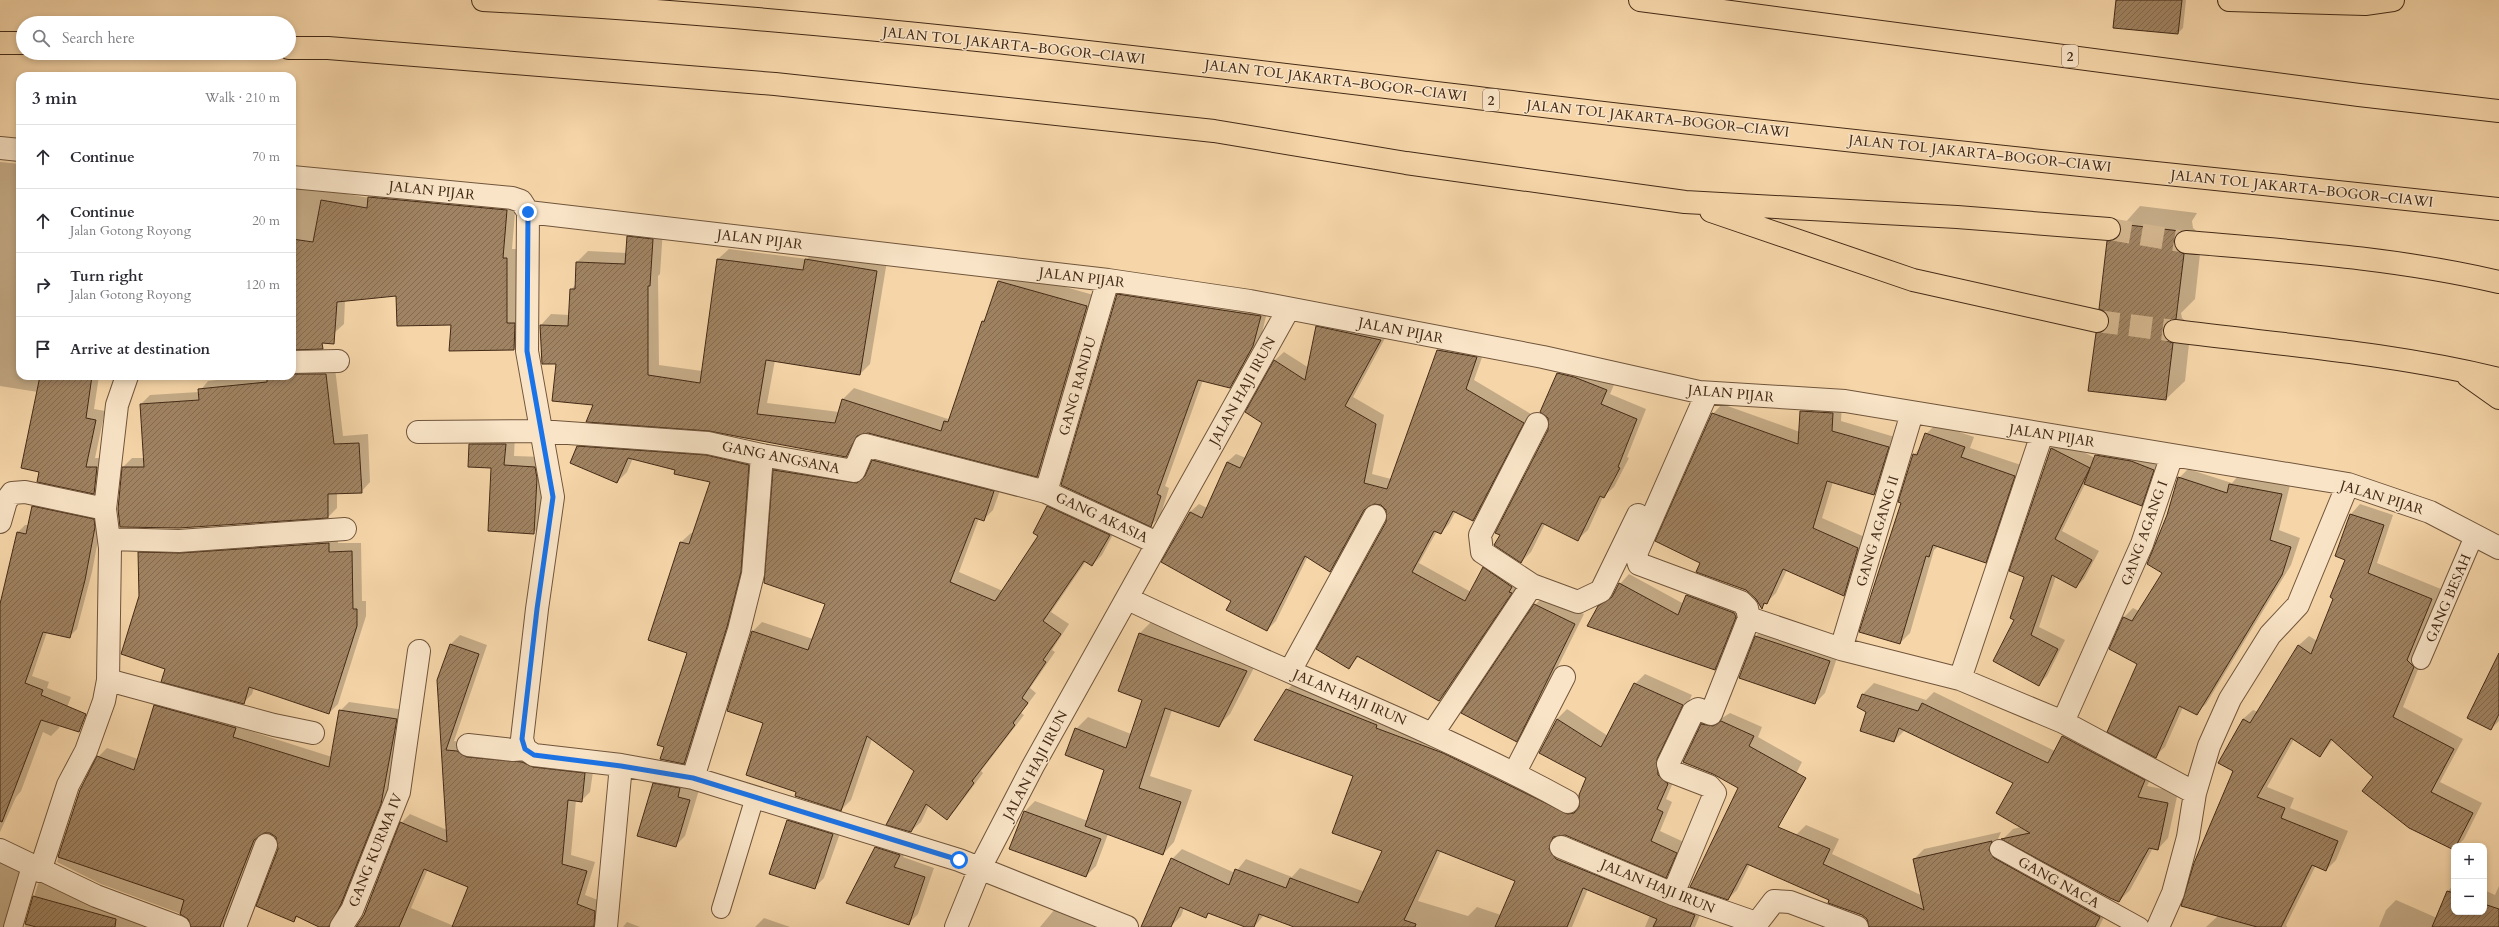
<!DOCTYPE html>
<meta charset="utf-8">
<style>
body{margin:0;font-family:Cardo,serif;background:#f7f7f7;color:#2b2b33}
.controls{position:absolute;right:12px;bottom:12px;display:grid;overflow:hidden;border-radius:8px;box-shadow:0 2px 6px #0003}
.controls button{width:36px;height:36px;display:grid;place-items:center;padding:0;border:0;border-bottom:1px solid #e1e1e2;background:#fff;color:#2b2b33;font:20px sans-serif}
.stop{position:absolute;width:12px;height:12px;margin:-9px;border:3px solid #1a73e8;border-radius:50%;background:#fff}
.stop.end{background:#1a73e8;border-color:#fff;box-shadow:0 1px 4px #0008}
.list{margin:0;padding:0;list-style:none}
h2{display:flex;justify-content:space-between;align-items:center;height:52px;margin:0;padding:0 16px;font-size:17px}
h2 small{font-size:13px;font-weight:400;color:#7c7c81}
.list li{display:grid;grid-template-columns:26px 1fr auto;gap:12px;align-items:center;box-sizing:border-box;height:64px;padding:0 16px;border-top:1px solid #e1e1e2}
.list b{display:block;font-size:15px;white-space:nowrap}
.list p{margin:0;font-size:13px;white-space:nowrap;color:#7c7c81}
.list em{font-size:13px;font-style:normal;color:#7c7c81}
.icon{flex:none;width:22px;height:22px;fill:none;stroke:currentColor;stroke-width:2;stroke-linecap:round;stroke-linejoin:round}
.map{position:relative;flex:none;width:2499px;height:927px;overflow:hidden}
.search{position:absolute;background:#fff;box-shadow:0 2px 6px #0003;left:16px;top:16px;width:280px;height:44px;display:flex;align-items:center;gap:10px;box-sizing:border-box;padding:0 14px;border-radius:22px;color:#7c7c81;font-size:15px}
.panel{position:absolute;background:#fff;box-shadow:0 2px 6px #0003;left:16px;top:72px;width:280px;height:308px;border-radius:12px}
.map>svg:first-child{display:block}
</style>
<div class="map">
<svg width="2499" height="927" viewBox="0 0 2499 927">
<defs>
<pattern id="building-hatch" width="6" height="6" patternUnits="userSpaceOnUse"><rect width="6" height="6" fill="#a08362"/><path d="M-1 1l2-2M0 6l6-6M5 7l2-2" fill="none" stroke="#846b50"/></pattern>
</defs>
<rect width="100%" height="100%" fill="#f6d6a9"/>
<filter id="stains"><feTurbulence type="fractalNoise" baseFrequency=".005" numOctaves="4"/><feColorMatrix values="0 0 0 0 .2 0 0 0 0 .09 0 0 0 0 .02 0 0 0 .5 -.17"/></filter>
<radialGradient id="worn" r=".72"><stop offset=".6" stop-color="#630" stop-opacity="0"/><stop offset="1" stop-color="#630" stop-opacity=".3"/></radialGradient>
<path fill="#0003" fill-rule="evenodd" d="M2117 0H2186L2183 28 2178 33Z
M0 162 20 164V376H99L94 409 105 411 95 458H106L103 484 94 493 40 471 38 392 0 386Z
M292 177 297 185 369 198 378 188 516 201 512 249H516V314H523V340L514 349 450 350 452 324 397 295 345 300 344 324 334 333 292 335Z
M2140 206 2197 213 2192 221 2193 228 2202 236 2195 299 2181 313 2182 318 2191 325 2185 381 2166 399 2089 390 2097 334 2109 321 2108 242Z
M639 226 663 229 660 274 658 276 659 365 702 371 718 259 729 249 807 259 816 249 887 261 870 364 860 374 775 360 767 403 839 412 843 399 854 388 948 419 951 415 982 321 987 317 998 281 1009 271 1097 296 1048 465 1037 476 868 432 863 433 857 445 846 456 594 404 557 364 541 325 551 314 570 315 571 290 576 284 577 262 588 251 627 253 628 237Z
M1126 286 1268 308 1261 337 1238 379 1230 387 1203 380 1165 486 1169 488 1160 517 1151 525 1118 294Z
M1326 318 1389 331 1353 397 1384 415 1372 474 1391 479 1438 350 1447 342 1485 349 1474 380 1531 414 1481 512 1473 520 1456 511 1449 524 1441 533 1437 531 1419 563 1471 592 1484 568 1492 560 1519 584 1447 692 1439 700 1359 656 1349 668 1387 522V509L1381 504 1374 502 1370 505 1339 562 1330 570 1308 556 1276 621 1267 630 1232 600 1190 512 1199 504 1207 508 1227 462 1236 454 1246 458 1264 423 1246 412 1275 360 1284 352 1309 368 1317 327Z
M1567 364 1616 380 1610 394 1646 409 1627 457 1629 458 1614 487 1603 497 1588 530 1578 539 1545 524 1531 552 1521 562 1549 430 1558 373Z
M335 368 343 436 368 434 370 482 361 492 337 493V508L328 517 179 527 123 467 132 458H144L141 404 150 395 199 392 208 381 255 376H292V372Z
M1811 402 1842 404 1841 421 1898 438 1884 484 1874 494 1833 482 1822 518 1867 538 1853 585 1844 595 1787 570 1776 593 1761 608 1750 592 1698 571 1702 562 1713 414 1722 404 1800 432 1801 411Z
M1936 424 1974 437 1970 448 2024 466 1995 552 1985 562 1939 546 1934 550 1910 633 1900 643 1902 502 1914 455 1921 447 1926 434Z
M515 434 514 456 545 457 543 523 533 533 493 468 470 445 480 435Z
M587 437 758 455 750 562 694 753 684 763 688 652 650 640 681 542 691 533H693L711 481 633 458 627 472 617 482 577 447ZM647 450 711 455V457L652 453Z
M2060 440 2095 458 2106 446 2163 460 2151 495 2141 505 2085 484 2062 531 2099 551 2084 579 2076 587 2056 576 2039 627 2065 640 2047 676 2039 684 2015 619 2026 576 2010 571 2052 448Z
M883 451 1003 482 993 510 983 520 979 518 959 572 1003 591 1039 535 1048 507 1057 497 1118 525 1102 555 1092 565 1086 561 1051 612 1069 624 1052 650 1055 652 1030 688 1036 693 1021 713 1024 715 981 771 983 773 956 809 947 819 929 805 921 822 911 831 915 771 872 739 851 800 841 810 797 792 765 723 752 632 762 622 813 639 826 603 765 582 774 470 784 461 867 474 873 460Z
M2188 469 2232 483 2239 475 2290 485 2279 530 2300 538 2291 565 2206 704 2196 713 2183 707 2165 747 2155 756 2138 664 2110 648 2124 617 2133 608 2139 611 2164 573 2168 516 2179 478Z
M40 499 102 519 92 572 77 629 69 637 47 632 32 676 49 682 47 688 71 697 59 728 51 736 43 732 21 791 16 797 0 832V600L4 601 18 532 25 525H29L33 507Z
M2360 504 2393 515 2377 563 2441 589 2416 650 2423 657 2403 707 2463 739 2440 782 2482 803 2464 839 2457 846H2454L2333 740 2320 756 2294 739 2267 787 2294 798 2290 808 2348 831 2336 860 2326 870 2316 865 2286 925 2287 927H2206L2219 915 2234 771 2243 719 2253 710 2258 712 2299 645 2309 636 2317 641 2335 599 2346 559 2336 556 2351 514Z
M338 534V543H361L362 601H366V616L338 704 329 713 254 688 252 694 243 703 167 668 140 596 139 553 148 544Z
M1629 574 1684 604 1687 596 1697 586 1745 604 1725 659 1715 669 1599 607 1617 595 1616 593 1606 600 1615 592 1620 584Z
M1545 595 1584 614 1526 731 1516 740 1535 605Z
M1151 622 1258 660 1230 714 1218 726 1172 710 1150 776 1192 790 1174 842 1163 854 1108 834 1096 866 1086 876 1025 811 1035 801 1088 821 1105 769 1076 729 1088 717 1131 734 1143 699 1139 634Z
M1766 626 1839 652 1825 693 1815 703 1740 677 1756 636Z
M460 635 487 645 454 741 594 765 590 792 581 801 576 800 571 855 595 862 585 895 603 902 607 927H357L363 917 401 823 410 814 447 830 438 680 451 644ZM428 869 469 887 454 926 411 908Z
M2499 660V721L2491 729Z
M1645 674 1692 695 1666 748 1677 773 1666 799 1672 802 1660 831 1686 843 1676 867 1666 876 1566 834 1559 835 1558 839 1704 905 1695 927H1645L1650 915 1588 889 1572 927H1296L1264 915 1254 927H1248L1210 913 1206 916 1184 908 1181 916 1171 926 1172 859 1182 849 1235 873 1246 859 1292 877 1300 868 1365 892 1384 851 1354 776 1287 690 1297 680 1453 744 1580 805 1588 777 1540 753 1557 719 1567 709 1608 736 1635 684ZM1441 851 1517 881 1501 915 1477 907 1468 916 1418 901Z
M1874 683 1926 700 1934 692 2055 751 2063 736 2074 726 2155 769 2147 786 2178 792 2168 838 2158 849 2153 848 2130 890 2119 901 2003 839 2013 829 2021 827 2015 783 1905 730 1894 741 1867 711 1858 707 1863 694Z
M164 697 244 719 241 728 332 757 340 711 349 702 405 710 389 794 333 927H321L298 916 294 920 276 836 264 832 225 927H192L184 915 101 884 57 862 80 790 98 757 107 748 138 759 155 706Z
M1730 713 1762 727 1758 737 1802 762 1737 890 1728 899 1740 787 1702 724 1711 715 1722 718Z
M664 774 699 790 685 836 675 846 654 784Z
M798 811 843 825 824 878 814 888 788 821Z
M1806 825 1839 839 1832 854 1921 895 1914 859 1924 849 2001 832 1998 839 2004 848 2109 907 2099 927H1869L1868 919 1862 915 1831 900 1796 835Z
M885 838 909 845 903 857 934 868 918 914 908 924 876 848Z
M0 852 26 864 17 927H0Z
M47 875 175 927H25L38 884Z
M2454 884V912H2484V890L2495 895 2499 886V927H2379L2386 910 2396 900 2437 918 2449 890Z
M1055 909 1104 927H1040Z
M764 918 790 927H755Z
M627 922 640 927H623Z"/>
<path fill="url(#building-hatch)" stroke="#432a16" d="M2116 0H2182L2178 34 2113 28Z
M368 197 507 210 503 258H507V323H515L514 350 449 351 451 325 397 326 396 296 337 302 334 344 322 343 323 349 292 350V239L313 242 321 200 367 208Z
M2120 224 2180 231 2174 241 2175 248 2184 254 2176 319 2165 323 2163 330 2167 341 2173 343 2166 400 2088 391 2096 333 2106 330 2109 323 2106 312 2099 309 2107 241 2114 240 2119 236Z
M627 236 653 239 650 286H648V375L700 383 717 259 803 270 805 259 877 271 860 375 766 360 757 414 835 423 842 399 941 431 944 421 948 422 982 321 984 322 998 281 1087 306 1037 477 868 433 857 436 846 457 709 431 586 422 593 405 552 401 556 364H542L540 325 568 326 570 289H575L576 262 625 264Z
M1117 294 1261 316 1253 346 1230 388 1198 380 1157 494 1161 496 1151 527 1061 485Z
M1316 326 1381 340 1345 406 1376 424 1364 483 1387 489 1437 350 1477 357 1466 389 1524 423 1473 521 1453 511 1441 534 1434 531 1412 572 1465 601 1483 567 1512 587 1509 592 1512 593 1439 701 1357 656 1349 669 1316 649 1386 522V510L1381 505 1374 504 1364 510 1330 572 1305 556 1267 631 1226 610 1231 601 1161 562 1190 512 1202 518 1227 462 1240 468 1262 423 1245 412 1274 360 1305 380Z
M1557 373 1574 377 1607 390 1601 404 1637 419 1618 467 1620 468 1604 498 1600 496 1578 541 1542 523 1521 563 1494 545 1500 535 1495 533 1548 430V418L1540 412Z
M292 374H326L334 444 359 443 362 493 328 494V518L179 528 120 527 118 509 122 467H144L140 404 199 400 198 389 267 382V376Z
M40 376H92L86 418 96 420 86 467H97L94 494 37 482 39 472 21 468Z
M1800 411 1833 413 1832 431 1889 447 1874 495 1827 481 1813 528 1858 548 1844 596 1783 569 1767 604 1764 603 1762 609 1756 599 1746 590 1696 572 1700 563 1655 541 1712 413 1798 444Z
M1925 433 1965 447 1961 457 2015 476 1986 563 1933 545 1929 557 1926 556 1900 644 1859 632 1901 503 1898 502 1913 454 1917 455Z
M469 444H506L504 465 535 467 537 478 534 534 488 531 491 468 468 467Z
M577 446 706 455 749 465 741 572 727 627 684 764 660 759 664 747 657 745 687 653 648 640 680 542 689 544 710 482 674 474 675 470 628 458 617 483 570 463Z
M2051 448 2090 468 2055 539 2092 560 2076 588 2052 575 2031 635 2058 649 2039 686 1993 661 2014 620 2010 618 2024 577 2009 571Z
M2095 455 2131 461 2154 470 2142 506 2084 484Z
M872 460 994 491 984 521 975 518 950 582 995 601 1038 536 1033 533 1047 506 1110 535 1092 566 1084 561 1043 621 1061 634 1043 660 1046 662 1022 698 1028 703 1013 723 1015 725 972 781 974 783 947 820 926 804 911 832 886 825 914 771 867 736 841 811 795 796 796 792 746 775 763 723 727 711 752 631 808 650 825 604 764 583 773 470 857 483 865 476Z
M2178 477 2227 493 2229 484 2282 494 2270 540 2291 547 2282 575 2197 715 2179 706 2156 758 2107 732 2137 664 2109 649 2123 617 2132 621 2162 573 2147 564 2167 515Z
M32 506 94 519 95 527 85 580 70 638 43 632 25 683 43 690 41 695 86 714 79 732 41 720 2 822 0 821V604L17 532 26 534Z
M2350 514 2384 525 2368 573 2432 599 2407 660 2414 667 2393 717 2454 749 2431 792 2473 813 2456 846H2454V850L2409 828 2362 791 2373 777 2331 739 2320 757 2291 738 2257 797 2285 808 2281 818 2338 841 2326 871 2312 865 2281 927H2257L2181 906 2194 863 2233 771 2218 763 2243 719 2250 723 2298 645 2311 654 2333 599 2330 597 2345 560 2335 556Z
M329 543V552L352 551 353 609H357V626L329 714 249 687 244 704 161 682 165 669 121 654 139 596 138 552 180 553Z
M1619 583 1678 615 1686 595 1734 613 1736 617 1715 670 1587 626 1598 606 1612 597Z
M1534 604 1575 624 1517 742 1461 713Z
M1139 633 1247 671 1219 727 1165 708 1139 788 1181 802 1163 855 1085 826 1104 770 1065 755 1075 728 1126 748 1142 700 1118 691Z
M1755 636 1830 661 1815 704 1739 678Z
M450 644 479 654 446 750 457 751 467 757 522 762 533 767 585 773 582 802 568 800 562 864 587 871 577 904 595 911 594 927H452L468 887 424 869 399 927H356L364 915 400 822 447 842 437 680Z
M2499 653V714L2491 730 2467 718Z
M1634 683 1683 705 1657 759 1658 775 1668 784 1657 809 1663 812 1651 841 1677 853 1666 878 1565 835 1553 837 1549 849 1556 859 1695 915 1690 927H1653L1657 919 1583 888 1567 927H1495L1515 881 1437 850 1404 920 1416 924 1415 927H1294L1259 914 1254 927H1245L1208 913 1206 918 1180 907 1171 927H1141L1171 858 1229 885 1235 869 1286 888 1290 878 1358 903 1382 851 1332 833 1353 776 1254 740 1286 689 1377 725 1376 728 1443 753 1568 814 1574 813 1579 807V795L1586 778 1539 753 1557 719 1601 747Z
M1862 694 1918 711 1922 703 2048 763 2062 736 2145 780 2138 797 2168 803 2158 850 2149 848 2119 902 2110 898 2001 839 2030 833 1996 813 2013 783 1899 728 1894 742 1860 731 1866 712 1857 707Z
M154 705 236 728 233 737 329 767 339 710 397 719 381 804 341 904 329 927H319L296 916 294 922 256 906 278 849 276 837 270 833H264L254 840 220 927H191L188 919 180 914 184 900 58 857 80 790 97 756 134 770Z
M1721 721 1754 736 1749 746 1806 778 1778 827 1830 849 1823 864 1924 910 1913 859 1992 841 1989 850 1994 858 2100 917 2095 927H1869L1867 919 1862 915 1828 903 1829 900 1747 864 1728 900 1690 887 1738 788 1713 774 1683 762 1701 724 1713 726Z
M653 783 680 788 678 797 690 800 676 847 637 836Z
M1024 811 1101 839 1086 877 1009 849Z
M787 820 833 834 815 889 769 874Z
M875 847 900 855 894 867 925 877 909 925 846 903Z
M2447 891 2454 893V912H2484V904L2499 909V927H2432Z
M33 896 116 919 115 927H36L25 924Z"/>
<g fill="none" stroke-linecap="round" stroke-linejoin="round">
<path stroke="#d2b48c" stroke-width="22" stroke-dasharray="22 11" stroke-linecap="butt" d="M2109 229 2186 242
M2097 321 2175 331"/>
<g stroke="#70553b" stroke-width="20">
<path id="lane" d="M2421 660 2474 536
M1999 849 2140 927
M721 909 755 797
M13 927 31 866"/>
</g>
<g stroke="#70553b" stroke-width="24">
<path id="street" d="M0 148 20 150
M292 177 512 198 521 201 528 212 1108 280 1250 301 1543 357 1699 392 1845 401 2348 484 2430 512 2499 548
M528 212 527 351 553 497 537 609 522 739 525 749 534 755 621 765 693 778 959 860 1127 927
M292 362 338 361
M1707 393 1636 554 1639 564 1741 602 1747 608 1749 618 1841 649 1960 679 2063 722 2142 544 2172 455
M1537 424 1480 535 1482 552 1532 585 1578 602 1601 591 1638 515
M418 432 540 431 708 443 762 455 854 471 865 445 1046 492 1157 543
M1046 492 1108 280
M0 522 6 501 12 493 25 492 105 509
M109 539 179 541 345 529
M1128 599C1274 669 1426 724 1568 802
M1841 649 1912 413
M1290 671 1375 516
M1960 679 2042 434
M108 680 274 725 313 733
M2063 722 2195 793
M1433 733 1532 585
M468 745 513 750 525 749
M1515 772 1564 677
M693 778 739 630 753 574 762 455
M1561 847 1673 894 1756 923
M0 850 96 896 179 927
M40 871 68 785 86 751 104 701 108 680 110 548 105 509 117 405 127 376
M1673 894 1715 793 1709 786 1670 771 1668 764 1693 712 1698 709 1711 714 1749 618
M235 927 266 845
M341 927 352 910 399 792 419 651
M606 927 621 765
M956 927 980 868 1033 766 1288 310
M1754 927 1774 901 1790 902 1857 927
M2158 927 2173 893 2188 837 2195 793 2209 746 2230 699 2270 635 2298 605 2348 484"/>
</g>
<g stroke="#432a16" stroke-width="24">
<path id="highway" d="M483 0C832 18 1180 62 1527 104 1850 143 2175 174 2499 209
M1640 0 2359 95 2499 111
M2229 0 2365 4 2393 0
M0 43H23
M289 48H328L775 84 1214 131 1406 163 1685 202 1957 217 2109 229
M1711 211 1913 280 2097 321
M2186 242C2290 251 2397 258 2499 282
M2175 331C2283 345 2393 353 2499 379
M2468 376 2499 398"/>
</g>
<use href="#lane" stroke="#f9e4c7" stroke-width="18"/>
<use href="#street" stroke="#f9e4c7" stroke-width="22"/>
<use href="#highway" stroke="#f6d6a9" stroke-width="22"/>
</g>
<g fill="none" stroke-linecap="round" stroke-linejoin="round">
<path stroke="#1a73e8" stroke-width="5" d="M528 212 527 351 553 497 537 609 522 739 525 749 534 755 621 766 693 778 959 860"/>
</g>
<g text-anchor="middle" stroke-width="3" stroke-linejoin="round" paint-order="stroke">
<g fill="#f9e4c7" stroke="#7a624b" stroke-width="1">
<rect x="2062" y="45" width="16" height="22" rx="3"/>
<rect x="1483" y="89" width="16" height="22" rx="3"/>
</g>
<g font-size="13" font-weight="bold" fill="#432a16">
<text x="2070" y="61">2</text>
<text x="1491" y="105">2</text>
</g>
<g font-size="14" fill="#432a16" stroke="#f9e4c7">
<text transform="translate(1014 45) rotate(6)" y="5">JALAN TOL JAKARTA–BOGOR–CIAWI</text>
<text transform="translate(1336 80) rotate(7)" y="5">JALAN TOL JAKARTA–BOGOR–CIAWI</text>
<text transform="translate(1658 118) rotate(6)" y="5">JALAN TOL JAKARTA–BOGOR–CIAWI</text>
<text transform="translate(1980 153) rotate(6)" y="5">JALAN TOL JAKARTA–BOGOR–CIAWI</text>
<text transform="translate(2302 188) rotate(6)" y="5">JALAN TOL JAKARTA–BOGOR–CIAWI</text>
<text transform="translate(432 190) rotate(6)" y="5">JALAN PIJAR</text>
<text transform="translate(760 239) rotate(7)" y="5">JALAN PIJAR</text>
<text transform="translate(1082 277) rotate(7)" y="5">JALAN PIJAR</text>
<text transform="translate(1401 330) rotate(11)" y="5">JALAN PIJAR</text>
<text transform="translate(1077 386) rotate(-74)" y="5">GANG RANDU</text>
<text transform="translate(1242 391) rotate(-61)" y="5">JALAN HAJI IRUN</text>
<text transform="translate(1731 393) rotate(5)" y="5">JALAN PIJAR</text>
<text transform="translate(2052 435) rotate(9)" y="5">JALAN PIJAR</text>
<text transform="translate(781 457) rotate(11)" y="5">GANG ANGSANA</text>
<text transform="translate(2382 497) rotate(17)" y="5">JALAN PIJAR</text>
<text transform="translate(1102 517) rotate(25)" y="5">GANG AKASIA</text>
<text transform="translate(1877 531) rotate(-73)" y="5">GANG AGANG II</text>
<text transform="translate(2144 533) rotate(-70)" y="5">GANG AGANG I</text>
<text transform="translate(2448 598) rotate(-67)" y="5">GANG BESAH</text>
<text transform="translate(1350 697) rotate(23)" y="5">JALAN HAJI IRUN</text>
<text transform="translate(1035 765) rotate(-62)" y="5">JALAN HAJI IRUN</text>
<text transform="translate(375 850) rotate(-68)" y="5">GANG KURMA IV</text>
<text transform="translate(2059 882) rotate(29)" y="5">GANG NACA</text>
<text transform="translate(1658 886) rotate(22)" y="5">JALAN HAJI IRUN</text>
</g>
</g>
<rect width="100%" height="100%" filter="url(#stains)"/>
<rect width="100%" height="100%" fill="url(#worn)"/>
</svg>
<div class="controls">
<button>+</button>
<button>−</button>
</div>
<div class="stop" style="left:959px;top:860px"></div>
<div class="stop end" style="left:528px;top:212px"></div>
<div class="search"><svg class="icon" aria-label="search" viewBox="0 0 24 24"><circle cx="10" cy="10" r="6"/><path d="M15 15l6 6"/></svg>Search here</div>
<section class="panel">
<h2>3 min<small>Walk · 210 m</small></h2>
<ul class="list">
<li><svg class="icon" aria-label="ahead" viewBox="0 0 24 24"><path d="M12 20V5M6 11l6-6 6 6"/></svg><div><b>Continue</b></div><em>70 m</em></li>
<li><svg class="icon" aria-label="ahead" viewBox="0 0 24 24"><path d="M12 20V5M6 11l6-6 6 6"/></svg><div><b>Continue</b><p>Jalan Gotong Royong</p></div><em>20 m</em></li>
<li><svg class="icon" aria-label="right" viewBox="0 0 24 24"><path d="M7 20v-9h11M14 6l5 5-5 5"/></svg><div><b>Turn right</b><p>Jalan Gotong Royong</p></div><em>120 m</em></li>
<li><svg class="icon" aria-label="arrive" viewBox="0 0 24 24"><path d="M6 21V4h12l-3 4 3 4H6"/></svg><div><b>Arrive at destination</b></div></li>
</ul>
</section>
</div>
